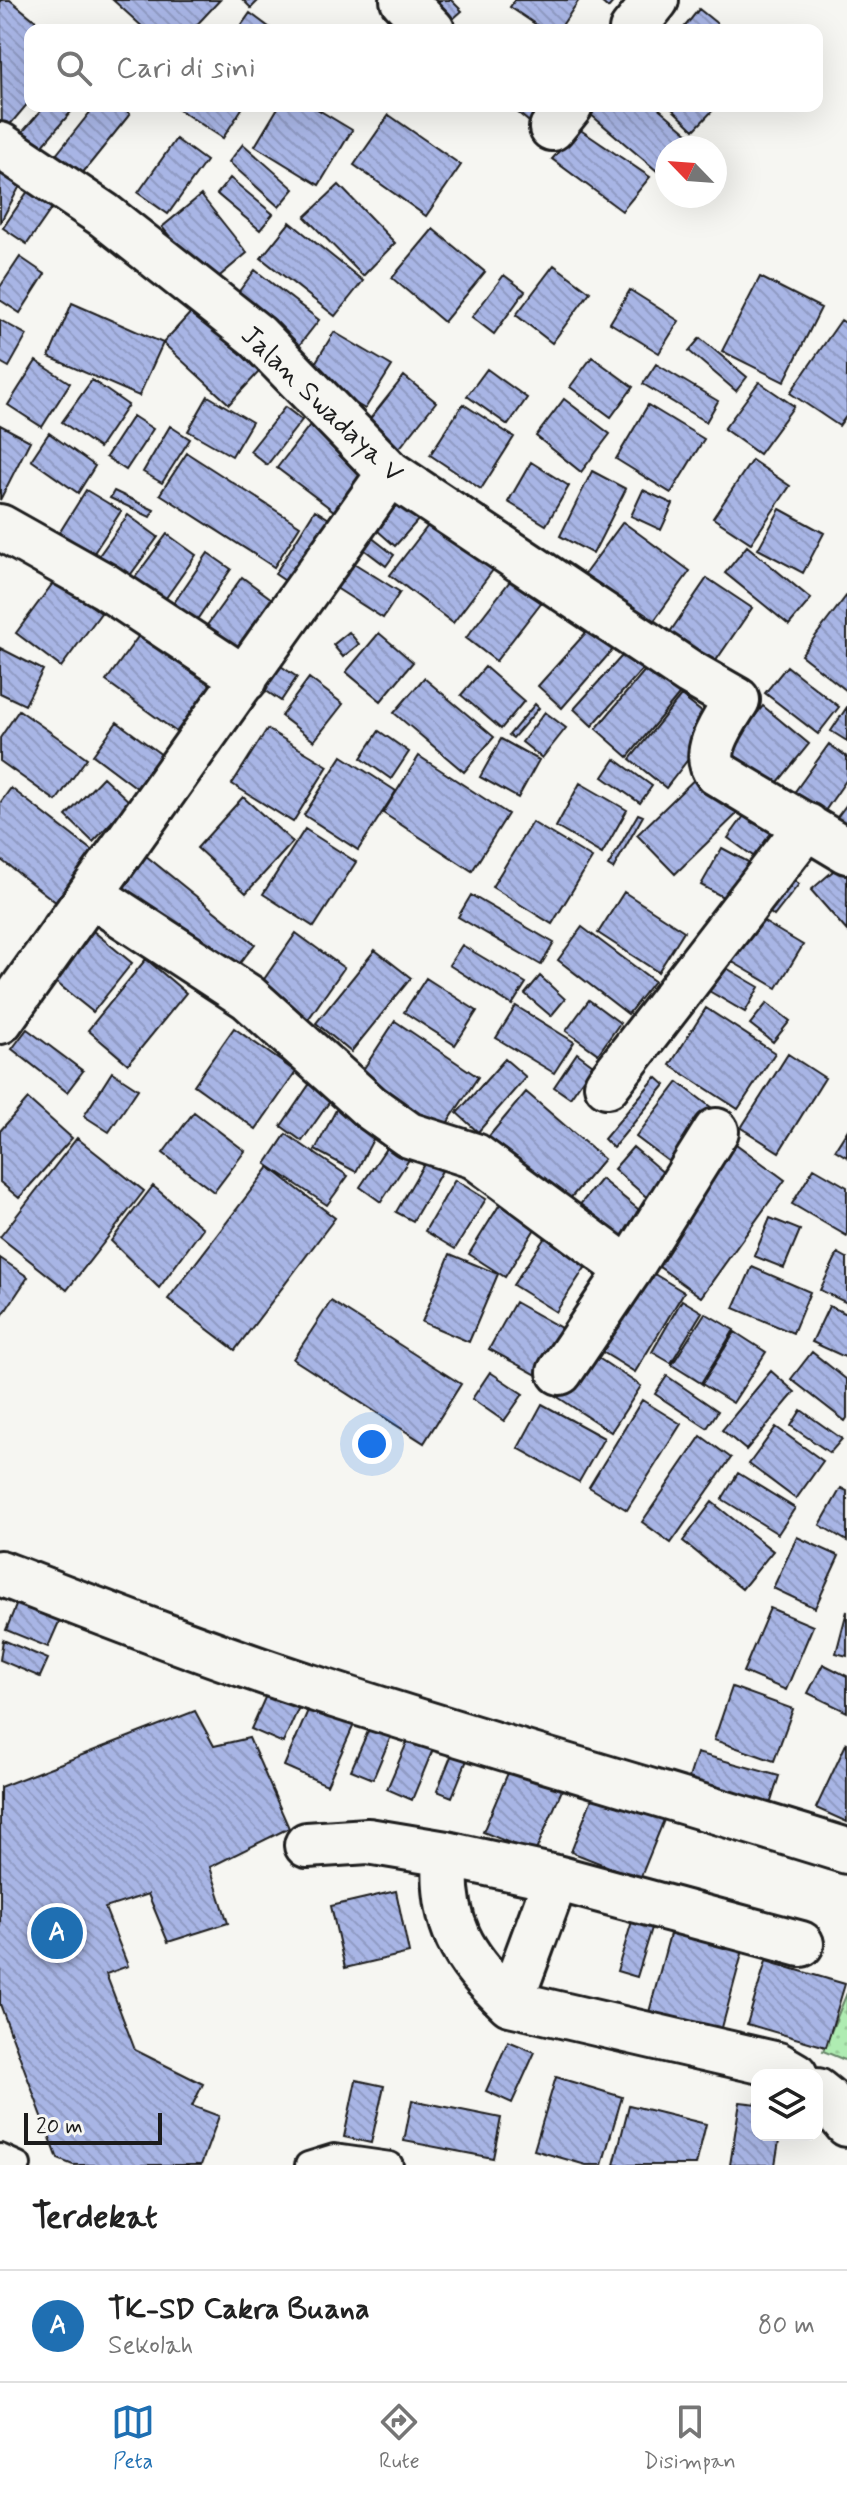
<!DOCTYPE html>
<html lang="id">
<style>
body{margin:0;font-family:Mynerve,sans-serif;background:#f6f6f6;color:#222}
.controls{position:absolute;right:24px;bottom:24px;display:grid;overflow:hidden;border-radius:16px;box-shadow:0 8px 32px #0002}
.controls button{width:72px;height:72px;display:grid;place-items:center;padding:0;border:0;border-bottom:2px solid #e0e0e0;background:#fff;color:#222;font:40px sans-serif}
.compass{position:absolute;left:655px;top:136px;width:72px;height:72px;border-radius:50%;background:#fff;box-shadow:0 8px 32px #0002;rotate:295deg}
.scale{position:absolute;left:24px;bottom:20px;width:138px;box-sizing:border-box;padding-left:8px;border:4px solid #1c1c1c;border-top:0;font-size:22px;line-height:28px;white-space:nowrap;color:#1c1c1c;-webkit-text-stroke:6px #f6f6f2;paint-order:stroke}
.you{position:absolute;left:372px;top:1444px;width:28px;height:28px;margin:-20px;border:6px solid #fff;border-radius:50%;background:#1a73e8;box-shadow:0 0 0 12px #1a73e833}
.badge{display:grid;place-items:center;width:52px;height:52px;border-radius:50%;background:#1f6fb2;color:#fff;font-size:26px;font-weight:700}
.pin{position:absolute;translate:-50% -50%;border:4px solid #fff;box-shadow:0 2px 8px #0006}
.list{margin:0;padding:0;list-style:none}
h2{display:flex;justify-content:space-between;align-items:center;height:104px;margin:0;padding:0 32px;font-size:34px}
h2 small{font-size:26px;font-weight:400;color:#767676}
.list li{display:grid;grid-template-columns:52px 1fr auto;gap:24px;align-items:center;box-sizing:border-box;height:112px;padding:0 32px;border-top:2px solid #e0e0e0}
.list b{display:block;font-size:30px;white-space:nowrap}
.list p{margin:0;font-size:26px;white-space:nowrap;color:#767676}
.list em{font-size:26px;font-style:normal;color:#767676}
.icon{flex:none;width:44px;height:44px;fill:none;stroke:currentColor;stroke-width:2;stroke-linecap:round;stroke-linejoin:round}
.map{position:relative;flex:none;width:847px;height:2165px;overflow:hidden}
.search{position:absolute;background:#fff;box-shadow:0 8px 32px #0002;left:24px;right:24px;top:24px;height:88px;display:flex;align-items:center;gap:20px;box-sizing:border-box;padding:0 28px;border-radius:16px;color:#767676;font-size:30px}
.sheet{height:216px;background:#fff}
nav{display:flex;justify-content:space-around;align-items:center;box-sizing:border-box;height:112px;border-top:2px solid #e0e0e0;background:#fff;font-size:22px;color:#767676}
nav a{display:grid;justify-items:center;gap:4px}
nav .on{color:#1f6fb2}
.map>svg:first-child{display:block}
</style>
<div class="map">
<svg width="847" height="2165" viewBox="0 0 847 2165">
<defs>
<pattern id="park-dots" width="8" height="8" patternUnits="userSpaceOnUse" patternTransform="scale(2)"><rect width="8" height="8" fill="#afecb2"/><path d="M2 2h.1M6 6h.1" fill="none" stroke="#96ca98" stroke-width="1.8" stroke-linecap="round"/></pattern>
<pattern id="building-back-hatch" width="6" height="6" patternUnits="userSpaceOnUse" patternTransform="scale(2)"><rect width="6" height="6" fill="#a8b5e5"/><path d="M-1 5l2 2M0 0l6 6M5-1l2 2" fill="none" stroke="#909bc4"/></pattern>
</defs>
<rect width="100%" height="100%" fill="#f6f6f2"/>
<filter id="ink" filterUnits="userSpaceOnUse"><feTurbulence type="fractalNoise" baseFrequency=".0125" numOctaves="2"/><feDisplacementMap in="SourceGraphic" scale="16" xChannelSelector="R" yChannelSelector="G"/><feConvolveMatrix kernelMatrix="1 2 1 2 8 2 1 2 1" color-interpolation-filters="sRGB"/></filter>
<g filter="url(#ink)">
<path fill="url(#park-dots)" stroke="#668467" stroke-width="2" d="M847 1993V2061L823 2051Z"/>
<path fill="url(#building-back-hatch)" stroke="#1c1c1c" stroke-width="2" d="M0 0H10L47 30H30V101L2 134Z
M113 0H220L192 30H146Z
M243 0H259L251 8Z
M417 0H451L462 11 444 27Z
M515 0H579L559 30H544L510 7Z
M599 0H615L608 8Z
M699 9 725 30H682Z
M250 13 273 30H238Z
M45 106H76L31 159 13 143Z
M95 106H121L130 114 81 175 56 155Z
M181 106H241L243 107 223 138 178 109Z
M279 106H312L352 130 319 185 255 146Z
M510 106H550L534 126Z
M585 106H656L689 134 677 148H667V160L657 171 583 108Z
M669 106H717L694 130Z
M389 115 461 165 426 216 354 165Z
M579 129 650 177 622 211 552 159Z
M176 139 206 161 168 214 138 193Z
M243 144 294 189 279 207 229 162Z
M0 173 21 184 0 223Z
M230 178 273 214 260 230 217 194Z
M339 185 395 243 363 276 305 217Z
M30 188 54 205 27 244 3 228Z
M201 195 247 253 209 285 162 227Z
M290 222 363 281 335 316 261 258Z
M433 229 485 272 444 322 392 278Z
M20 257 45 274 20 313 0 300V287Z
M554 265 590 292 552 343 516 315Z
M255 270 319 320 297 348 234 298Z
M504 275 525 291 494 334 472 317Z
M760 277 821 308 784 382 722 351Z
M630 290 679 321 659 353 610 323Z
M204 298 271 359 229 404 163 343Z
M72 303 163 343 139 396 49 357Z
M0 320 27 335 9 367 0 362Z
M841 320 847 324V415L839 426 790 393Z
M334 332 392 366 365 409 308 375Z
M700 338 747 377 736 391 689 351Z
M592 357 633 387 611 417 570 387Z
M36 361 70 383 42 427 8 405Z
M656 364 718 401 706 422 643 384Z
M487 369 527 398 508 425 467 396Z
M404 376 436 402 394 455 362 429Z
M92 380 128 405 99 448 62 422Z
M759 382 794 406 759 454 724 429Z
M208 396 252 422 232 456 188 431Z
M564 399 610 434 581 472 536 436Z
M463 404 514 437 481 489 430 455Z
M648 405 704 439 671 493 616 459Z
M285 407 302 420 267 465 250 451Z
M133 416 153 429 126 470 106 457Z
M316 417 389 473 351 524 277 468Z
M0 425 30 441 0 500Z
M170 426 190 439 162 483 143 472Z
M49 433 95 466 78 493 31 460Z
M187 453 300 526 274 567 160 494Z
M752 460 790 486 751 543 713 518Z
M531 462 569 486 546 525 508 502Z
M592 471 626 489 593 554 560 536Z
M402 488 427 510 395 546 370 524Z
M86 490 121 511 92 556 58 535Z
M643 490 673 504 661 530 631 516Z
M114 491 154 510 150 517 110 498Z
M780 509 824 533 803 573 758 549Z
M315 510 342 527 300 591 275 574Z
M437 514 499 562 453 623 390 575Z
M128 515 158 537 123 585 93 564Z
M623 522 690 571 648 629 581 579Z
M366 533 394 555 386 566 357 544Z
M167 534 196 555 161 605 131 583Z
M747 546 811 599 789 625 725 573Z
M208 553 231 569 190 630 167 613Z
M349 560 400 592 383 618 333 586Z
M517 572 547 595 496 661 466 638Z
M242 577 280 605 235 667 197 639Z
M707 578 752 608 715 662 670 632Z
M56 579 101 613 61 667 16 633Z
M847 595V691L801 655Z
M599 618 622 639 562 708 538 686Z
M148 623 224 677 182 736 106 681Z
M349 632 359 644 343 657 333 645Z
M379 633 413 662 381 701 346 672Z
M630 647 648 663 592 726 574 709Z
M0 648 43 670 25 705 0 693Z
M656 657 687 685 628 757 596 729Z
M275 662 297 677 281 701 259 686Z
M787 666 839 707 818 734 765 693Z
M485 667 524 701 501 729 461 695Z
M309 678 343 704 314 741 281 716Z
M424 678 494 737 464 772 394 713Z
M681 696 716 723 666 788 630 759Z
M535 704 539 708 513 738 509 735Z
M763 706 809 744 774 787 728 750Z
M847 707V741L831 731Z
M19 710 87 758 56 801 0 761V738Z
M545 712 566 728 542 758 522 742Z
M117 722 166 758 141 791 93 755Z
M267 729 328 766 293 822 232 784Z
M379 731 409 752 391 779 361 758Z
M501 739 539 760 518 798 480 777Z
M829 744 847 757V779L820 818 791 797Z
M342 756 396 791 358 850 304 815Z
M419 756 508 814 472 871 383 813Z
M615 759 652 786 640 803 603 777Z
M704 770 742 809 675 874 637 835Z
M103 777 130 802 93 842 66 816Z
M580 783 627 810 602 854 556 827Z
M11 788 95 853 57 903 0 859V803Z
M243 797 293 842 246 893 197 848Z
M757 798 785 818 756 858 728 838Z
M847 804V834L832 824Z
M638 814 643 816 613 869 608 866Z
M532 822 592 858 552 924 492 887Z
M305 829 356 862 314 927 263 894Z
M722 848 752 864 730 901 701 885Z
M140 851 255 944 228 978 114 885Z
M847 859V931L811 890Z
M782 871 799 884 774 916 758 903Z
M624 892 684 931 658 972 598 933Z
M471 895 554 943 541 965 458 917Z
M754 916 803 945 777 988 729 960Z
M87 926 132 963 93 1012 47 975Z
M582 927 654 981 628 1014 558 960Z
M296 933 344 968 307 1021 258 988Z
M462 945 526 983 512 1005 449 965Z
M375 950 411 978 351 1052 316 1023Z
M146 959 186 993 128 1064 88 1030Z
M711 959 759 987 745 1012 697 984Z
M540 976 565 999 551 1016 525 994Z
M426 978 477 1011 455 1045 404 1012Z
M589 1000 620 1023 598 1054 566 1031Z
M767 1003 790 1021 773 1042 750 1024Z
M516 1006 574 1042 554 1073 496 1038Z
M706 1008 775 1053 738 1109 670 1065Z
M395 1021 478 1077 442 1131 359 1076Z
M234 1028 296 1072 256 1129 194 1085Z
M27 1029 83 1071 67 1092 12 1049Z
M577 1053 593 1065 570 1098 554 1087Z
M788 1054 825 1078 779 1152 741 1128Z
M505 1059 526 1077 478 1132 457 1113Z
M112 1072 138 1089 109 1132 84 1116Z
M656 1077 665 1085 613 1148 604 1139Z
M313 1079 335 1094 302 1141 281 1126Z
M678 1082 725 1118 684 1173 636 1137Z
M526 1092 604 1159 562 1208 485 1141Z
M28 1099 72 1138 19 1198 0 1182V1131Z
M338 1106 379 1128 356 1172 315 1150Z
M194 1112 245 1151 214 1192 163 1153Z
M847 1131V1157L835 1150Z
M286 1134 348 1176 327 1205 266 1164Z
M77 1138 144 1191 67 1290 0 1237Z
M728 1138 785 1180 701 1297 644 1256Z
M391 1141 412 1155 381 1202 360 1187Z
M633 1147 678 1185 658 1207 614 1169Z
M427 1159 443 1169 413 1221 396 1212Z
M269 1167 335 1218 235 1350 168 1299Z
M814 1168 847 1187V1236L792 1204Z
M601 1179 649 1218 622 1253 573 1213Z
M455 1180 486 1199 455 1249 425 1231Z
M153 1186 203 1228 159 1288 111 1241Z
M510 1188 546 1211 505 1277 469 1254Z
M770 1218 800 1230 784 1268 754 1256Z
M554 1224 596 1251 556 1312 513 1285Z
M838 1253 847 1258V1303L820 1290Z
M450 1254 498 1274 469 1342 422 1322Z
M0 1258 28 1277 2 1316 0 1315Z
M636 1263 684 1292 635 1372 588 1343Z
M752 1267 810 1292 793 1333 734 1308Z
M682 1300 702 1312 671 1363 652 1352Z
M331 1301 461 1384 424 1443 293 1359Z
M515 1302 568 1332 542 1378 489 1349Z
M829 1306 847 1314V1358L812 1342Z
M705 1313 734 1330 701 1383 672 1365Z
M735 1332 766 1352 733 1403 702 1384Z
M583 1348 641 1386 611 1432 553 1394Z
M812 1352 847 1380V1418L845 1421 791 1379Z
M771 1371 795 1392 746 1450 722 1430Z
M490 1372 523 1394 504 1421 472 1399Z
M667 1376 718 1411 707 1428 655 1394Z
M642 1400 681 1424 627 1510 589 1487Z
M542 1404 604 1438 579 1482 518 1448Z
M801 1410 842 1439 830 1453 791 1426Z
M776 1427 823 1461 796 1499 749 1464Z
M701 1436 731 1458 671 1543 642 1522Z
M738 1473 795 1508 778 1534 722 1499Z
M841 1488 847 1491V1541L820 1525Z
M712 1502 773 1551 742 1589 683 1541Z
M797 1537 839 1556 815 1608 773 1588Z
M19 1598 62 1615 48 1647 6 1630Z
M770 1608 813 1626 786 1690 743 1672Z
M847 1611V1656L836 1653Z
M3 1640 48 1659 40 1677 0 1660Z
M823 1664 847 1676V1712L808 1693Z
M275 1675 307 1689 283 1743 251 1729Z
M732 1687 793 1709 774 1761 714 1740Z
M312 1701 356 1720 327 1785 284 1766Z
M195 1711 214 1746 249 1738 289 1828 210 1867 228 1923 168 1942 148 1894 105 1908 128 1966 106 1974 135 2050 203 2084 192 2106 219 2116 201 2165H73L58 2159 0 2004V1787Z
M376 1713 397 1722 373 1779 351 1770Z
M414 1726 438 1737 412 1800 387 1789Z
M458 1739 473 1745 452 1797 437 1791Z
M847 1742V1822L816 1808Z
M697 1753 779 1776 769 1808 687 1784Z
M513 1761 565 1783 535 1853 483 1832Z
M598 1783 668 1810 640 1879 571 1852Z
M396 1891 409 1953 345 1968 331 1906Z
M636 1908 656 1915 637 1977 617 1971Z
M671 1930 743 1950 720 2035 648 2016Z
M766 1961 845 1984 826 2047 747 2024Z
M508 2041 535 2052 512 2103 486 2091Z
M556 2077 622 2097 602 2165H586L534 2150Z
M356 2080 384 2086 371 2143 344 2137Z
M412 2100 501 2118 493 2158 404 2141Z
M740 2102 757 2104V2135H780L775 2165H730Z
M629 2105 706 2124 696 2165H614Z"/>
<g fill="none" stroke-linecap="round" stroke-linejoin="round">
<g stroke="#1c1c1c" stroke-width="30">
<path id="service" d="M0 2157 18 2165
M308 2165 334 2157 390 2165"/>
</g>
<g stroke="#1c1c1c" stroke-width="50">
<path id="minor" d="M403 0 432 30
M632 30 656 0
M552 128 570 106
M0 145 104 215 257 336 390 473 690 673 737 700C725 720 700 752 717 773L847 851
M0 527 105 586 245 679
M92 895 248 997 370 1107 409 1135 475 1156 629 1270
M0 1021 390 473
M607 1085 807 826
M560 1372 629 1270 716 1131
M0 1573C106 1614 211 1655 319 1690 494 1747 671 1796 847 1851
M307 1845 368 1841 446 1854C441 1923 462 1957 510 2003L778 2065 795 2075
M446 1854 556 1878 801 1944
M510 2003 556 1878
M817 2091 827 2099 847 2124"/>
</g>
<use href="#service" stroke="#f6f6f2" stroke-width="24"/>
<use href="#minor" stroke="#f6f6f2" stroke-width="44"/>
</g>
</g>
<g text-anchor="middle" stroke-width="6" stroke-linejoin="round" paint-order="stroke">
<g font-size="28" fill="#1c1c1c" stroke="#f6f6f2">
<text transform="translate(323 403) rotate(44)" y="10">Jalan Swadaya V</text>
</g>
</g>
</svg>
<div class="controls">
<button><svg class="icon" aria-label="layers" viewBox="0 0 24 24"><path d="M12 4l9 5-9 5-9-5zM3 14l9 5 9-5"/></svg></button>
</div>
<svg class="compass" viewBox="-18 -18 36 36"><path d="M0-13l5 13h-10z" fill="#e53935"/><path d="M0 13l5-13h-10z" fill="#767676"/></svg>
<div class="scale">20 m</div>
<div class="you"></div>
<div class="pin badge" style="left:57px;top:1933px">A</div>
<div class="search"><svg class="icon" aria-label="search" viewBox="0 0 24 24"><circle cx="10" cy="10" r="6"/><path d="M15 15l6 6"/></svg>Cari di sini</div>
</div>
<section class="sheet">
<h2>Terdekat<small></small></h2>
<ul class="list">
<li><span class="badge">A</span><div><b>TK-SD Cakra Buana</b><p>Sekolah</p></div><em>80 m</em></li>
</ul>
</section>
<nav>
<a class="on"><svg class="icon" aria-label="map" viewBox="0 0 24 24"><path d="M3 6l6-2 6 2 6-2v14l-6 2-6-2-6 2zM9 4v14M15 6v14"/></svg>Peta</a>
<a><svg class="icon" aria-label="directions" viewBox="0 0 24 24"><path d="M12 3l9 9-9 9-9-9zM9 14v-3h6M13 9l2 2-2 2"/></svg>Rute</a>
<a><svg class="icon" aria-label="saved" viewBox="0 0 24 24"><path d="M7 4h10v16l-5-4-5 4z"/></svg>Disimpan</a>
</nav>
